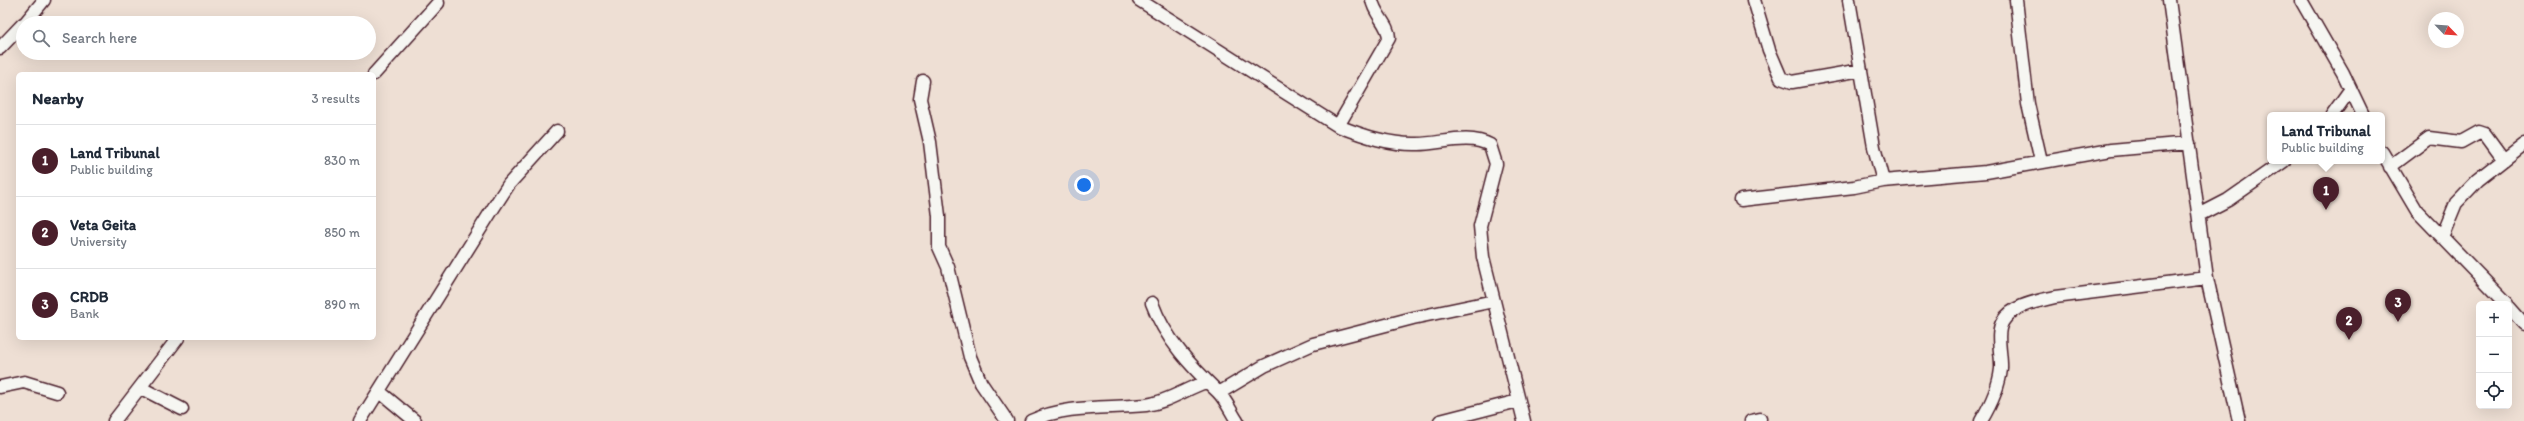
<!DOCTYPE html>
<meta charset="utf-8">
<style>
body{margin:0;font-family:Itim,sans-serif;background:#f2f2f3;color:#1f2937}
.controls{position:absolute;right:12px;bottom:12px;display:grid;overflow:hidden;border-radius:6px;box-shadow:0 4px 16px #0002}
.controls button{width:36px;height:36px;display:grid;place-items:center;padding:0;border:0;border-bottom:1px solid #e0e1e3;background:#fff;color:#1f2937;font:20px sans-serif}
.compass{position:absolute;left:2428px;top:12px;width:36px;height:36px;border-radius:50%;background:#fff;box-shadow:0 4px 16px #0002;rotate:115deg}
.you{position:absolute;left:1084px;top:185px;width:14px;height:14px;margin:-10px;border:3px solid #fff;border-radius:50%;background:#1a73e8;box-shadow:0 0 0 6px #1a73e833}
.badge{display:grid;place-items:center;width:26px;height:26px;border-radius:50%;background:#4a1f2b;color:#fff;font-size:13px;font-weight:700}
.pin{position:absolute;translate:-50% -33px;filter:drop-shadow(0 1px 2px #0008)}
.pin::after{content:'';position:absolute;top:21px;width:14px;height:12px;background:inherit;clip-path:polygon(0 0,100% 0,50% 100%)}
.popup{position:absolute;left:2267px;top:112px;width:118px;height:52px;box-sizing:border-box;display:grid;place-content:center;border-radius:6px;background:#fff;filter:drop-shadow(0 1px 3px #0005);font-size:13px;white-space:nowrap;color:#747a83}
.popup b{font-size:15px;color:#1f2937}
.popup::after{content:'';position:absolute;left:50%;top:100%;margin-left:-8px;border:8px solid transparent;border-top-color:#fff}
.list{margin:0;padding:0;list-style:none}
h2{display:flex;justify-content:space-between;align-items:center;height:52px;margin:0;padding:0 16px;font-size:17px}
h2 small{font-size:13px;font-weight:400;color:#747a83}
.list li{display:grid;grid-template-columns:26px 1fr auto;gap:12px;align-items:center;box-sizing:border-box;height:72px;padding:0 16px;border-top:1px solid #e0e1e3}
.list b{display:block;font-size:15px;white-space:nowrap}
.list p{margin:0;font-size:13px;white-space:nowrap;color:#747a83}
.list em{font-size:13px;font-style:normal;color:#747a83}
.icon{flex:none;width:22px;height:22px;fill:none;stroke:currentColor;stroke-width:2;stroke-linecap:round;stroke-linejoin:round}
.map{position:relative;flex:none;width:2524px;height:421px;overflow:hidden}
.search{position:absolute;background:#fff;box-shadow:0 4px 16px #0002;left:16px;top:16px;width:360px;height:44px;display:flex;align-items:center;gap:10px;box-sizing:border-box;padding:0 14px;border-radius:22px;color:#747a83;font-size:15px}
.panel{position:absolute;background:#fff;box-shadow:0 4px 16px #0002;left:16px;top:72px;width:360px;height:268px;border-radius:6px}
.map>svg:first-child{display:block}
</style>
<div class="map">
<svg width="2524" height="421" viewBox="0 0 2524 421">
<rect width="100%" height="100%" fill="#eedfd4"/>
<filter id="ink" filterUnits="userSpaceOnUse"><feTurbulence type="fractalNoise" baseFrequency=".025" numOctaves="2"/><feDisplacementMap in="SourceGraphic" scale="8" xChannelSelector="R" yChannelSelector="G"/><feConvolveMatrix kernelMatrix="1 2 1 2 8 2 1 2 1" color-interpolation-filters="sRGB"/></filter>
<g filter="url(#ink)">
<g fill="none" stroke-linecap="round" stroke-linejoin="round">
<g stroke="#4a1f2b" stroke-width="15">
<path id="minor" d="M1139 0 1338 126C1364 136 1390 145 1418 144 1440 144 1469 133 1490 145L1496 164 1480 226 1483 257 1524 421
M1754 0 1769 50 1781 78 1792 82 1861 70
M1849 0 1874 147 1883 181
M2016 0 2028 104 2041 161
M2169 0 2207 278 2239 421
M2301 0 2343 73 2363 115
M25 23 44 0
M0 48 23 24
M374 74 438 3
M923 81 920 99 930 142 939 216V247L948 267 970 357 981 383 1007 421
M2332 115 2350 90
M1338 126 1389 38C1389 25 1374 14 1372 0
M2382 152 2417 211 2507 304
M2390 167 2429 138 2461 142 2479 132 2485 134 2504 160
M1741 200 1854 187 1883 181 1986 172 2111 150 2189 143
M2199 215 2228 200 2284 161
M2442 237 2456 203 2478 180 2524 144
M1152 303C1165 339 1191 366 1218 392 1226 400 1231 412 1237 421
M2509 307 2524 324
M0 387 24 382 57 392
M141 388 182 409
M380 392 415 421
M1219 393 1264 366 1313 344 1413 318 1494 301
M114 421 178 338
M360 421 494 207 509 184 557 131
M1031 421C1067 404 1107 409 1146 405 1168 402 1185 389 1206 382
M1440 421 1518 401
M1751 421 1760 419
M1981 421C1990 406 1999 387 2001 369 2002 355 1995 333 2003 321 2012 305 2039 301 2055 297L2207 278"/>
</g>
<use href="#minor" stroke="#f6f6f2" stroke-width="12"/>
</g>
</g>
</svg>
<div class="controls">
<button>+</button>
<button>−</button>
<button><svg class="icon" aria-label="locate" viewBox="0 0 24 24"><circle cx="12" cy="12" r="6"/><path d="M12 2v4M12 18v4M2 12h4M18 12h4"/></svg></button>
</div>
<svg class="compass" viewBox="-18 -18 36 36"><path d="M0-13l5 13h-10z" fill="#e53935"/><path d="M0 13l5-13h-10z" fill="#747a83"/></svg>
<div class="you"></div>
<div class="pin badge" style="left:2326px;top:210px">1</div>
<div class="popup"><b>Land Tribunal</b>Public building</div>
<div class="pin badge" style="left:2349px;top:340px">2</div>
<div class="pin badge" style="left:2398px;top:322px">3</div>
<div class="search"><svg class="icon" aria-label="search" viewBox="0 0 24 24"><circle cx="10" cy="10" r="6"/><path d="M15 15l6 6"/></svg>Search here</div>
<section class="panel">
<h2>Nearby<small>3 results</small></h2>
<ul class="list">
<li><span class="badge">1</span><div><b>Land Tribunal</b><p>Public building</p></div><em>830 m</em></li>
<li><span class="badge">2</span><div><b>Veta Geita</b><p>University</p></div><em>850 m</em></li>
<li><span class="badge">3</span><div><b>CRDB</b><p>Bank</p></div><em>890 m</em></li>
</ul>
</section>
</div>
